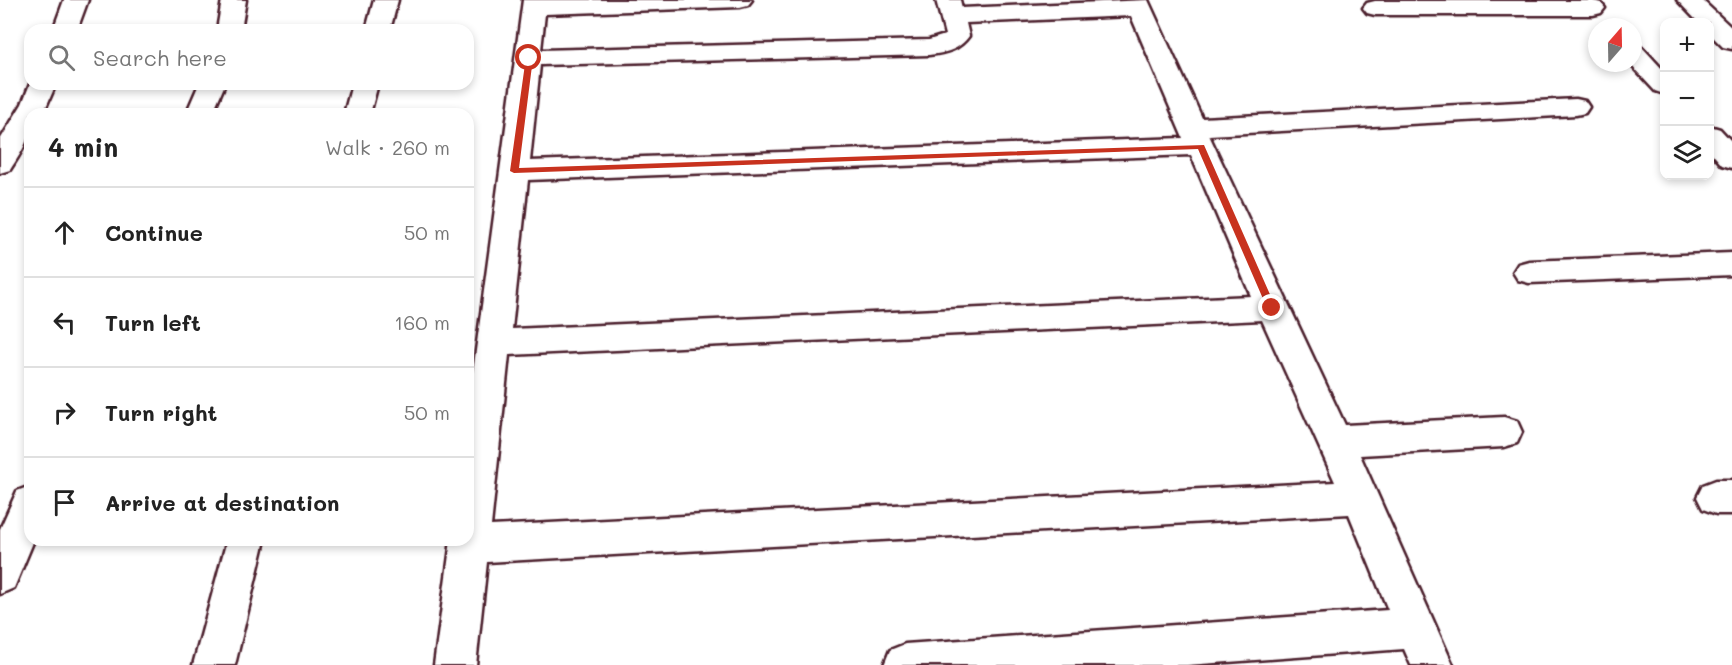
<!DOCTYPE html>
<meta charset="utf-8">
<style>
body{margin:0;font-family:Mali,sans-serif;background:#f6f6f6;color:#222}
.controls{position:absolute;right:18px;top:18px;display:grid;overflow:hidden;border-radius:12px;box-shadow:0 3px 9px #0003}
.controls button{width:54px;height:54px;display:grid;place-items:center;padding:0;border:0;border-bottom:2px solid #e0e0e0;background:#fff;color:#222;font:30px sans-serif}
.compass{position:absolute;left:1588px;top:18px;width:54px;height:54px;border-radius:50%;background:#fff;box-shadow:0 3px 9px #0003;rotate:20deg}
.stop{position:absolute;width:18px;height:18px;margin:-14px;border:4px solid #c8321e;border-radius:50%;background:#fff}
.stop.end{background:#c8321e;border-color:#fff;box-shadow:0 2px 6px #0008}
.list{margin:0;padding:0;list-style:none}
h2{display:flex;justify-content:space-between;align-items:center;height:78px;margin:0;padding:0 24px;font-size:26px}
h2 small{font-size:20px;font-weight:400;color:#767676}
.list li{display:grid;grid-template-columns:39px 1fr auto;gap:18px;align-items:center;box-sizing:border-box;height:90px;padding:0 24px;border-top:2px solid #e0e0e0}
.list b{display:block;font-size:22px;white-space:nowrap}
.list em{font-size:20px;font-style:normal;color:#767676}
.icon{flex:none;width:33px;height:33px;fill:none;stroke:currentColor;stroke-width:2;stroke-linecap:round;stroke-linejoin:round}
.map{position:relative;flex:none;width:1732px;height:665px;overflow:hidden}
.search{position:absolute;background:#fff;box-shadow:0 3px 9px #0003;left:24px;top:24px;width:450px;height:66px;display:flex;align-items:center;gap:15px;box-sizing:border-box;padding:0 21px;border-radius:18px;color:#767676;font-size:22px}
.panel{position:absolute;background:#fff;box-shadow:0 3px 9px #0003;left:24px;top:108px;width:450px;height:438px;border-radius:18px}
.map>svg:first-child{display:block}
</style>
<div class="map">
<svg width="1732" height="665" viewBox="0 0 1732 665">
<rect width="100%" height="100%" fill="#fff"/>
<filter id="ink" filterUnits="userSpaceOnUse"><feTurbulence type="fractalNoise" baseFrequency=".0167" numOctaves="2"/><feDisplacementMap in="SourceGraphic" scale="12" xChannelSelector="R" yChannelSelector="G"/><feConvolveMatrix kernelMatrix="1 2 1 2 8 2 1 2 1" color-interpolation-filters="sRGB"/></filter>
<g filter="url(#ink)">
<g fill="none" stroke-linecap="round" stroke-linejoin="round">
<g stroke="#4a1f2b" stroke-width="5">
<path id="street" d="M64 0H88L77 30H53Z
M222 0H246L241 30H217Z
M374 0H398L390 30H366Z
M523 0H752L748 5 740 7 545 14 541 50 929 40 945 35 936 0H960L962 8 1148 0 1202 118 1576 99 1585 101 1589 107 1585 113 1576 115 1209 135 1345 425 1504 417 1517 421 1522 432 1517 443 1504 447 1360 455 1453 665H1411L1404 649 1187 665H884L890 650 905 644 1388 610 1349 514 487 562 476 665H434L451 540H468V410ZM1131 16 1183 138 530 161 540 65 929 55C946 53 959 50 969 36L966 23ZM1191 155 1251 296 512 329 528 180ZM1262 320 1335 482 491 526 509 355Z
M1677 0H1702L1732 28V49L1723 47 1710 34V22H1698Z
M1375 1H1593L1601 3 1605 8 1601 13 1593 15H1375L1367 13 1363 8 1367 3Z
M1633 45 1642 47 1664 71V94L1655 91 1629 63H1633Z
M30 84H56L43 114H30C30 141 24 148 10 170L0 173V140L22 104Z
M199 84H225L212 114H186Z
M352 84H378L370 114H344Z
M1710 126 1720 129 1732 142V168L1722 165 1710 151Z
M1732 253V275L1529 283 1518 280 1513 272 1518 264 1529 261Z
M1716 480H1732V514H1716L1703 509 1697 497 1703 485Z
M30 486V540H34L14 588 0 594V529L17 491Z
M227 540H265L235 665H193Z"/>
</g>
<use href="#street" fill="#fff" fill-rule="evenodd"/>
</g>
</g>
<path fill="#c8321e" d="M526 57 533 58 519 168 1204 145 1276 308 1272 311 1267 308 1198 149 514 173 510 171Z"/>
</svg>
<div class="controls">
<button>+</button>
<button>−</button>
<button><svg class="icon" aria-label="layers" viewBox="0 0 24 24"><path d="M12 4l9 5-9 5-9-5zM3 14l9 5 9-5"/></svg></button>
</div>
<svg class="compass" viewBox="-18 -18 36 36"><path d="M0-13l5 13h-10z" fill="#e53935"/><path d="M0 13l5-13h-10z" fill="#767676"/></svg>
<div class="stop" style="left:529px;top:58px"></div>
<div class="stop end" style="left:1272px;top:308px"></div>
<div class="search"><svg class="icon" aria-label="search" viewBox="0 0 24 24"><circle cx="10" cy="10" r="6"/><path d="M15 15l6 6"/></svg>Search here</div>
<section class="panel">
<h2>4 min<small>Walk · 260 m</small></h2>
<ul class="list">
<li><svg class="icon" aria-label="ahead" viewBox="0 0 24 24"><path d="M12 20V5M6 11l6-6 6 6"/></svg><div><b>Continue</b></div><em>50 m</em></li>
<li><svg class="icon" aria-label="left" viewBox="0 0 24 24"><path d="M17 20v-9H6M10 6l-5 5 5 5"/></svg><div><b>Turn left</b></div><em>160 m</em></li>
<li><svg class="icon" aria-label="right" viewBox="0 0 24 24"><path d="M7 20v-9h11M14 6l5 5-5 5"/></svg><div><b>Turn right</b></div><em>50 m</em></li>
<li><svg class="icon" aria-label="arrive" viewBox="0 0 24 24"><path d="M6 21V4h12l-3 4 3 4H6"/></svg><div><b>Arrive at destination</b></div></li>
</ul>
</section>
</div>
